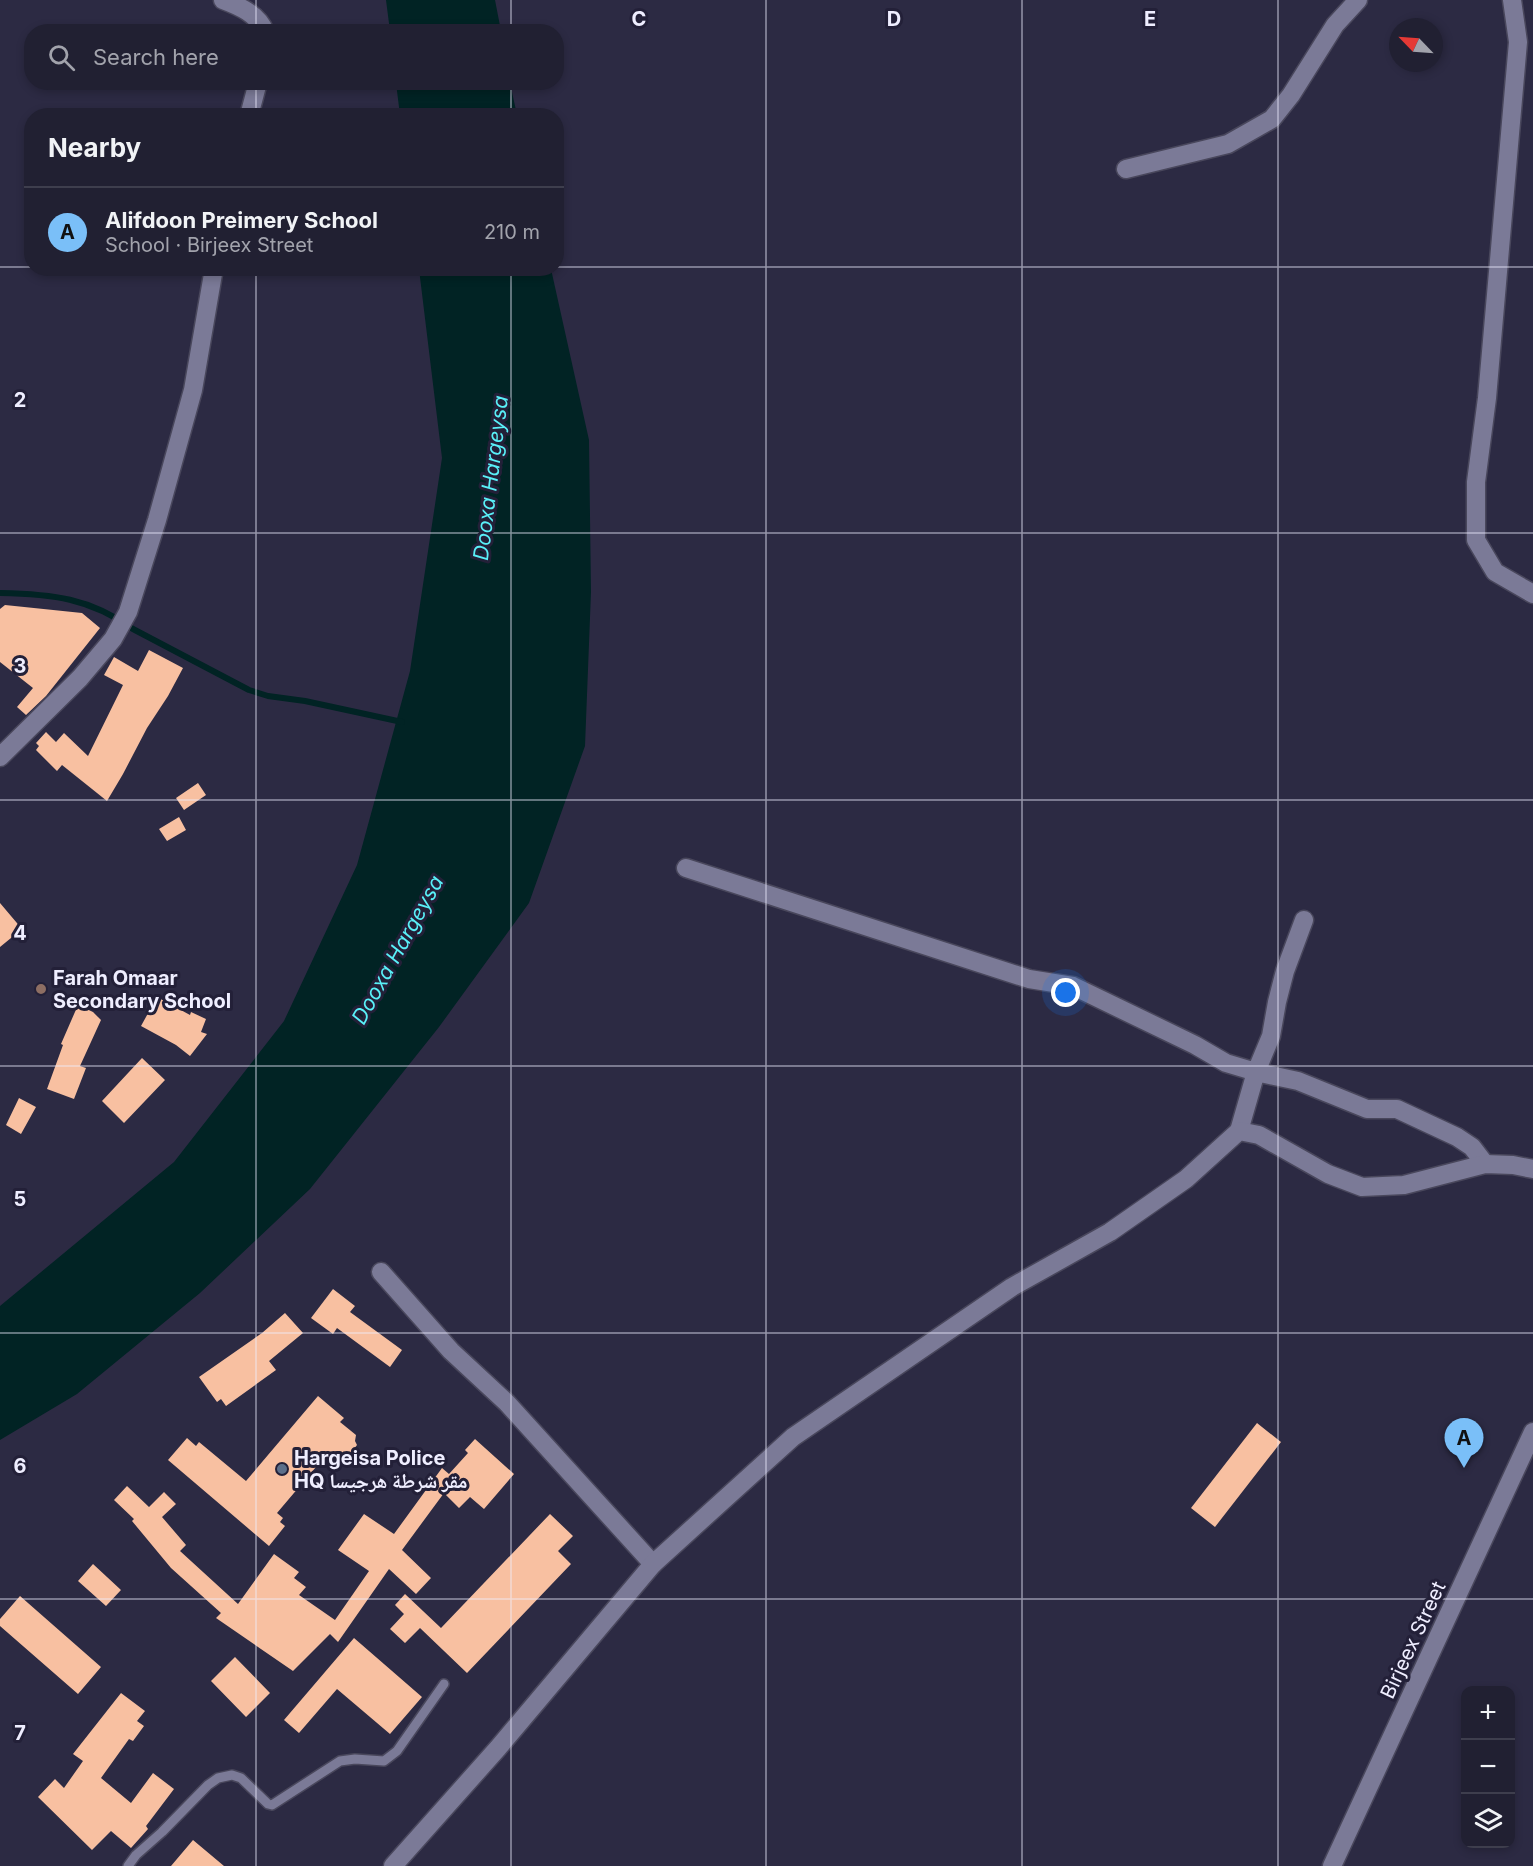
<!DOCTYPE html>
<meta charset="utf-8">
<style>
body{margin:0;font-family:Inter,"Noto Naskh Arabic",sans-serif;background:#2d2d3e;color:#f1f3f6}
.controls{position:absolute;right:18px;bottom:18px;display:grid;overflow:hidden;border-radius:12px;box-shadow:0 3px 9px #0003}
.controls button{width:54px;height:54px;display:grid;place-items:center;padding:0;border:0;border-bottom:2px solid #3e3e4d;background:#212032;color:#f1f3f6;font:30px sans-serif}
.compass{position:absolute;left:1389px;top:18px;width:54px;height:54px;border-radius:50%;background:#212032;box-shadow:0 3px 9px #0003;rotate:295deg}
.you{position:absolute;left:1066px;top:993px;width:21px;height:21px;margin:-15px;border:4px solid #fff;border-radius:50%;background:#1a73e8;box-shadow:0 0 0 9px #1a73e833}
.badge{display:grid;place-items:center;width:39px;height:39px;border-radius:50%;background:#7abff8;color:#111;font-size:20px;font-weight:700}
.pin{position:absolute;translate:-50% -50px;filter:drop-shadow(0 2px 3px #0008)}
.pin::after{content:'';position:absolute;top:32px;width:21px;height:18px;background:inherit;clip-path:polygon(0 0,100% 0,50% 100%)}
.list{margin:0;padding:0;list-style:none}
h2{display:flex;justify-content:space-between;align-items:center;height:78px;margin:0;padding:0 24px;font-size:26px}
h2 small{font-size:20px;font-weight:400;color:#a2a3ac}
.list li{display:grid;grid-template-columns:39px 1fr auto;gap:18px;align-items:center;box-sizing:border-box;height:90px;padding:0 24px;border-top:2px solid #3e3e4d}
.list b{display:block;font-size:22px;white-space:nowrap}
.list p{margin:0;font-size:20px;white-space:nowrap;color:#a2a3ac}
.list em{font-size:20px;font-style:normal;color:#a2a3ac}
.icon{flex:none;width:33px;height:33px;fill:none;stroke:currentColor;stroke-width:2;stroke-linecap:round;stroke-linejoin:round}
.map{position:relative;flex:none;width:1533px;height:1866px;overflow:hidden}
.search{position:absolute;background:#212032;box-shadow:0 3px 9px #0003;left:24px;top:24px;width:540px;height:66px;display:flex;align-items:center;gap:15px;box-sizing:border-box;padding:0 21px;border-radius:24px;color:#a2a3ac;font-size:22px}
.panel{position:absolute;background:#212032;box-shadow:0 3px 9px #0003;left:24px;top:108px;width:540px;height:168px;border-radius:24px}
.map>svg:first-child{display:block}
</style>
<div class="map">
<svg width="1533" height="1866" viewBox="0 0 1533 1866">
<rect width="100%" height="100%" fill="#2c2a43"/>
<path fill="#012324" d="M386 0H495L501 31H390Z
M396 83H510L517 115H400Z
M419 269H551L589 440 591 592 585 746 529 903 439 1027 310 1189 200 1293 77 1394 0 1440V1306L174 1162 284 1021 357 865 410 671 442 458Z"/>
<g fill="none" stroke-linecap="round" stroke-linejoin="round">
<path stroke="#012324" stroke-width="6" d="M0 593C52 594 90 598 133 629L249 690 268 696 305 701 402 722"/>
</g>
<path fill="#f8c0a1" d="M5 605 82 613 100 628 46 696 26 715 17 707 33 688 0 662V609Z
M149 650 183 668 168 696 147 728 123 774 107 801 62 765 57 771 36 750 39 746 36 743 46 732 56 742 64 733 88 756 123 685 104 675 114 657 138 671Z
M198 783 206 795 184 810 176 798Z
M179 817 186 830 167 841 159 829Z
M0 903 22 929 0 947Z
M157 997 190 1015 191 1012 206 1019 201 1032 207 1034 190 1056 176 1045 141 1026Z
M78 1005 93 1012 101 1020 80 1066 86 1068 74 1099 47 1089 63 1045 61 1044Z
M142 1058 165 1080 124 1123 102 1101Z
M19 1098 36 1107 21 1134 6 1125Z
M333 1289 355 1306 350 1312 402 1350 390 1367 337 1328 333 1334 311 1318Z
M285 1313 303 1333 269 1361 276 1370 226 1406 221 1399 217 1402 199 1377 262 1333Z
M318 1396 344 1418 340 1422 356 1435 355 1441 357 1445 346 1459H341L337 1463 327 1454 277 1513 283 1518 280 1522 285 1526 269 1546 168 1460 187 1438 196 1446 199 1442 246 1481Z
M1257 1423 1281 1442 1215 1527 1191 1508Z
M475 1439 514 1474 484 1509 470 1497 459 1508 444 1493 402 1550 431 1578 416 1594 389 1569 338 1642 330 1634 293 1671 216 1618 221 1613 171 1568 132 1521 134 1519 114 1500 127 1486 149 1507 164 1492 176 1504 162 1517 186 1545 180 1551 238 1604 274 1554 299 1572 294 1578 306 1587 299 1595 335 1620 369 1571 338 1550 364 1514 394 1534 442 1468 449 1474 468 1453 465 1450Z
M550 1514 573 1536 558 1551 571 1564 467 1673 420 1628 405 1643 390 1629 404 1614 395 1605 405 1594 441 1628Z
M93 1564 121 1590 106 1606 78 1581Z
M20 1596 101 1667 78 1694 0 1626V1619Z
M354 1638 422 1697 390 1734 337 1689 299 1733 284 1720Z
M235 1657 270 1693 246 1717 211 1681Z
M121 1693 145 1711 137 1721 144 1726 133 1741 129 1739 101 1778 131 1803 153 1773 174 1789 146 1826 148 1829 131 1848 111 1831 92 1850 38 1797 55 1779 64 1788 83 1761 73 1754Z
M193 1840 224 1866H171Z"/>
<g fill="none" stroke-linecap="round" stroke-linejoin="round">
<g stroke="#49475c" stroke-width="12">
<path id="service" d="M128 1866 136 1855 162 1832 208 1785 218 1778 232 1775 241 1778 268 1804 272 1805 340 1761 355 1759 384 1761 397 1751 444 1684"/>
</g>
<g stroke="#49475c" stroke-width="21">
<path id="minor" d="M223 0C239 6 258 14 265 32
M1512 0 1518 42 1487 398 1476 482V540L1495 572 1533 594
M249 116 258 82
M1126 169 1228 144 1272 119 1291 95 1335 25 1358 0
M0 757 80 678 113 639 128 612 157 520 193 390 214 268
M686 868 1029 979 1073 986 1195 1045 1226 1063 1256 1072 1239 1131
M1304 920 1285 971 1277 1002 1271 1036 1256 1072 1298 1081 1367 1109H1397L1457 1137 1472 1147 1485 1164
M381 1272 451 1351 507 1403 653 1564
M1332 1866 1533 1432"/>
</g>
<g stroke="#49475c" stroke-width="21">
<path id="secondary" d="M393 1866 498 1748 653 1564 793 1437 1012 1287 1110 1232 1186 1179 1239 1131 1259 1135 1328 1174 1362 1187 1404 1185 1485 1164 1513 1165 1533 1169"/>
</g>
<use href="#service" stroke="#7b7a97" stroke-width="9"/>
<use href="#minor" stroke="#7b7a97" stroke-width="18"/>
<use href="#secondary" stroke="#7b7a97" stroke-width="18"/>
</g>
<path fill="none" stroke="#efeeff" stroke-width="1.5" stroke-opacity="0.55" d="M256 0V32M511 0V32M766 0V1866M1022 0V1866M1278 0V1866M256 82V116M511 82V116M0 267H32M556 267H1533M256 268V1866M511 268V1866M0 533H1533M0 800H1533M0 1066H1533M0 1333H1533M0 1599H1533"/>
<circle fill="#8d6e63" stroke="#232038" stroke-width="2" cx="41" cy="989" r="6"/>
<circle fill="#5c6f8a" stroke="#232038" stroke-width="2" cx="282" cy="1469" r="6"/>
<g text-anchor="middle" stroke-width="6" stroke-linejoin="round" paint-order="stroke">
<g font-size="20" font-weight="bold" fill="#efeeff" stroke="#232038" text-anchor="start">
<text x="53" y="985">Farah Omaar<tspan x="53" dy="23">Secondary School</tspan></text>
<text x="294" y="1465">Hargeisa Police<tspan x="294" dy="23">HQ مقر شرطة هرجيسا</tspan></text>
</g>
<g font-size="20" fill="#efeeff" stroke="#232038">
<text transform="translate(1413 1640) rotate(-65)" y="7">Birjeex Street</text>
</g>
<g font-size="21" font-style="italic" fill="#59f0f8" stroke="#232038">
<text transform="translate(491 478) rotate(-83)" y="7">Dooxa Hargeysa</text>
<text transform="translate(398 950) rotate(-61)" y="7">Dooxa Hargeysa</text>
</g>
</g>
<g font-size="20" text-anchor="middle" font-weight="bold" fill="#efeeff" stroke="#232038" stroke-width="6" stroke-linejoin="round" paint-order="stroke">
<text x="639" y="26">C</text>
<text x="894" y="26">D</text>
<text x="1150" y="26">E</text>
<text x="20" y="407">2</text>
<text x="20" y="673">3</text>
<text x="20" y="940">4</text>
<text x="20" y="1206">5</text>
<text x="20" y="1473">6</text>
<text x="20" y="1740">7</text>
</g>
</svg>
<div class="controls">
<button>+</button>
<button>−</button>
<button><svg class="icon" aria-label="layers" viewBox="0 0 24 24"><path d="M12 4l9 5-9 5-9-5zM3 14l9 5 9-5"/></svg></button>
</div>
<svg class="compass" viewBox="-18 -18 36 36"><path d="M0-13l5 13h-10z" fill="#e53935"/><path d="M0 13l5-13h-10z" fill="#a2a3ac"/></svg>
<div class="you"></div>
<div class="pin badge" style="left:1464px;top:1468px">A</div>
<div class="search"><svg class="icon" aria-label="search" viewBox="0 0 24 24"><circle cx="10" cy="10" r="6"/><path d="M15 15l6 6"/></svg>Search here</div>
<section class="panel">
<h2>Nearby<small></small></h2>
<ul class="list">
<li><span class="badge">A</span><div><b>Alifdoon Preimery School</b><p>School · Birjeex Street</p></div><em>210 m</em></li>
</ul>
</section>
</div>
